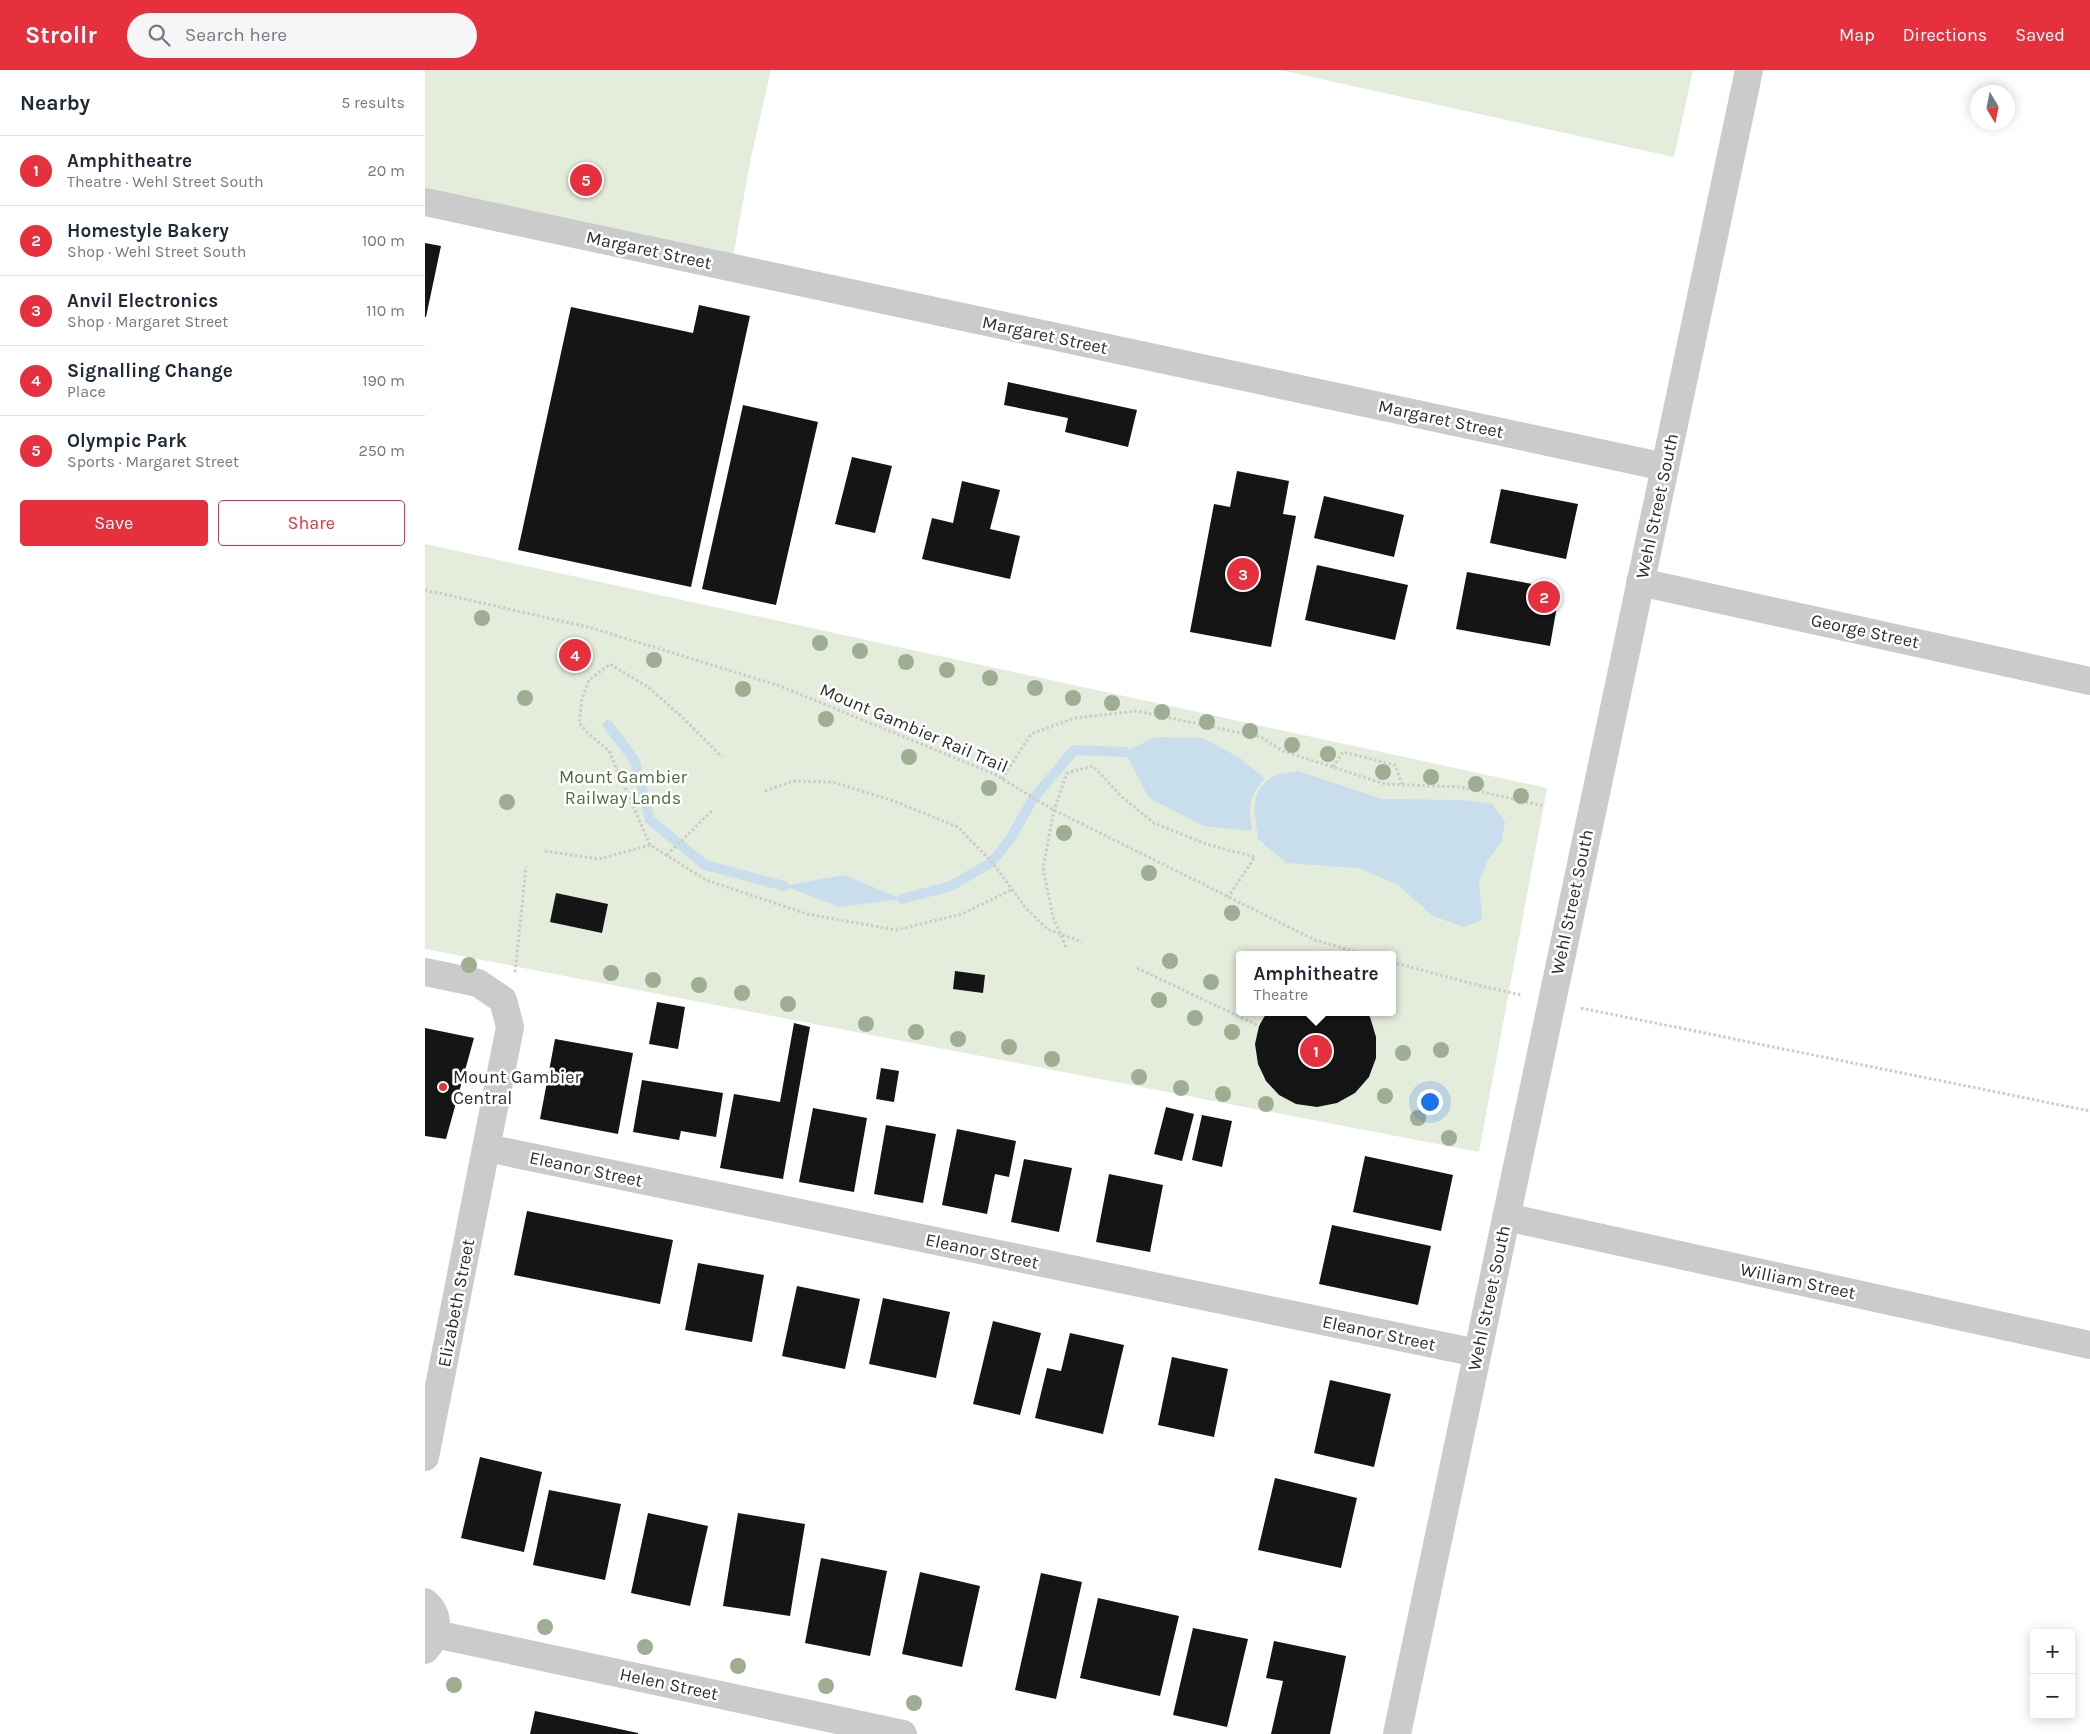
<!DOCTYPE html>
<meta charset="utf-8">
<style>
body{margin:0;font-family:Karla,sans-serif;background:#f6f6f7;color:#1f2937}
.controls{position:absolute;right:15px;bottom:15px;display:grid;overflow:hidden;border-radius:5px;box-shadow:0 2px 12px #0003}
.controls button{width:45px;height:45px;display:grid;place-items:center;padding:0;border:0;border-bottom:1px solid #e0e1e3;background:#fff;color:#1f2937;font:25px sans-serif}
.compass{position:absolute;left:1545px;top:15px;width:45px;height:45px;border-radius:50%;background:#fff;box-shadow:0 2px 12px #0003;rotate:170deg}
.you{position:absolute;left:1004px;top:1031px;width:18px;height:18px;margin:-12px;border:4px solid #fff;border-radius:50%;background:#1a73e8;box-shadow:0 0 0 8px #1a73e833}
.badge{display:grid;place-items:center;width:32px;height:32px;border-radius:50%;background:#e6303e;color:#fff;font-size:16px;font-weight:700}
.pin{position:absolute;translate:-50% -50%;border:2px solid #fff;box-shadow:0 1px 5px #0006}
.popup{position:absolute;left:811px;top:881px;width:160px;height:65px;box-sizing:border-box;display:grid;place-content:center;border-radius:5px;background:#fff;filter:drop-shadow(0 1px 4px #0005);font-size:16px;white-space:nowrap;color:#747a83}
.popup b{font-size:19px;color:#1f2937}
.popup::after{content:'';position:absolute;left:50%;top:100%;margin-left:-10px;border:10px solid transparent;border-top-color:#fff}
.list{margin:0;padding:0;list-style:none}
h2{display:flex;justify-content:space-between;align-items:center;height:65px;margin:0;padding:0 20px;font-size:21px}
h2 small{font-size:16px;font-weight:400;color:#747a83}
.list li{display:grid;grid-template-columns:32px 1fr auto;gap:15px;align-items:center;box-sizing:border-box;height:70px;padding:0 20px;border-top:1px solid #e0e1e3}
.list b{display:block;font-size:19px;white-space:nowrap}
.list p{margin:0;font-size:16px;white-space:nowrap;color:#747a83}
.list em{font-size:16px;font-style:normal;color:#747a83}
.actions{display:flex;gap:10px;padding:15px 20px}
.actions a{flex:1;padding:11px 0;border:1px solid #e6303e;border-radius:5px;text-align:center;font-size:18px;color:#e6303e}
.actions .main{background:#e6303e;color:#fff}
.icon{flex:none;width:28px;height:28px;fill:none;stroke:currentColor;stroke-width:2;stroke-linecap:round;stroke-linejoin:round}
.map{position:relative;flex:none;width:1665px;height:1664px;overflow:hidden}
header{display:flex;align-items:center;gap:30px;box-sizing:border-box;height:70px;padding:0 25px;background:#e6303e;color:#fff}
header strong{font-size:24px}
nav{display:flex;gap:28px;margin-inline-start:auto;font-size:18px}
.search{width:350px;height:45px;background:#f6f6f7;display:flex;align-items:center;gap:12px;box-sizing:border-box;padding:0 18px;border-radius:28px;color:#747a83;font-size:19px}
main{display:flex}
aside{flex:1;background:#fff}
.map>svg:first-child{display:block}
</style>
<header>
<strong>Strollr</strong>
<div class="search"><svg class="icon" aria-label="search" viewBox="0 0 24 24"><circle cx="10" cy="10" r="6"/><path d="M15 15l6 6"/></svg>Search here</div>
<nav><a>Map</a><a>Directions</a><a>Saved</a></nav>
</header>
<main>
<aside>
<h2>Nearby<small>5 results</small></h2>
<ul class="list">
<li><span class="badge">1</span><div><b>Amphitheatre</b><p>Theatre · Wehl Street South</p></div><em>20 m</em></li>
<li><span class="badge">2</span><div><b>Homestyle Bakery</b><p>Shop · Wehl Street South</p></div><em>100 m</em></li>
<li><span class="badge">3</span><div><b>Anvil Electronics</b><p>Shop · Margaret Street</p></div><em>110 m</em></li>
<li><span class="badge">4</span><div><b>Signalling Change</b><p>Place</p></div><em>190 m</em></li>
<li><span class="badge">5</span><div><b>Olympic Park</b><p>Sports · Margaret Street</p></div><em>250 m</em></li>
</ul>
<div class="actions"><a class="main">Save</a><a>Share</a></div>
</aside>
<div class="map">
<svg width="1665" height="1664" viewBox="0 0 1665 1664">
<rect width="100%" height="100%" fill="#fff"/>
<path fill="#e4ecdc" fill-rule="evenodd" d="M0 0H346L326 87 306 198 0 132Z
M855 0H1268L1249 87Z
M0 474 1122 718 1054 1082 0 879ZM815 885H967V942H815Z"/>
<path fill="#c8deec" d="M730 667 778 668 815 688 840 709C822 726 824 739 827 761L779 756 724 728 700 682Z
M873 701 957 729 1039 730 1067 734 1080 752 1077 771 1063 790 1054 811 1057 850 1039 857 1008 846 972 814 933 798 861 793 833 769C830 745 823 718 850 706 856 703 866 702 873 701Z
M419 805 477 829 415 837 359 816Z"/>
<g fill="none" stroke-linecap="round" stroke-linejoin="round">
<path stroke="#c8deec" stroke-width="10" d="M183 655 210 691 225 750 280 795 359 816
M477 829 526 816 567 792 585 769 608 729 649 680 700 682"/>
</g>
<path fill="#151515" d="M0 173 16 176 1 247H0Z
M274 235 325 246 266 517 93 480 146 237 268 263Z
M583 312 712 340 703 377 640 362 643 348 579 335Z
M318 335 393 352 351 535 277 519Z
M427 387 467 396 450 463 410 454Z
M812 401 864 411 858 444 871 446 846 577 765 562 789 434 805 437Z
M537 411 575 420 565 459 595 466 585 509 497 489 507 448 528 453Z
M1076 419 1153 434 1141 489 1065 473Z
M899 426 979 445 969 487 889 468Z
M892 495 983 515 970 570 880 550Z
M1042 502 1135 519 1125 576 1031 559Z
M131 823 183 834 177 863 125 852Z
M530 901 560 905 558 923 528 919Z
M232 932 260 937 253 979 224 974Z
M842 942H940L945 947 951 967V988L944 1007 930 1023 912 1033 892 1037 871 1034 854 1025 841 1011 833 994 830 974 834 956Z
M369 953 385 957 358 1109 295 1098 309 1024 355 1032Z
M0 958 49 968 21 1069 0 1066Z
M130 969 208 983 193 1064 115 1049Z
M456 998 474 1001 469 1032 451 1029Z
M217 1010 298 1023 291 1067 256 1061 254 1070 208 1062Z
M741 1037 769 1044 757 1091 729 1084Z
M388 1038 442 1048 429 1122 374 1112Z
M777 1045 807 1051 797 1097 767 1090Z
M461 1055 511 1064 498 1133 449 1124Z
M532 1059 591 1071 584 1107 570 1104 562 1144 517 1135Z
M940 1086 1028 1105 1016 1161 928 1142Z
M599 1089 647 1098 634 1162 586 1152Z
M684 1104 738 1115 725 1182 671 1172Z
M102 1141 248 1170 235 1234 89 1205Z
M907 1155 1006 1176 993 1235 894 1214Z
M273 1193 339 1205 327 1272 260 1260Z
M372 1216 435 1229 420 1299 357 1286Z
M458 1228 525 1242 511 1308 444 1294Z
M568 1251 616 1263 595 1345 548 1334Z
M645 1263 699 1275 678 1364 610 1348 622 1298 636 1301Z
M747 1287 803 1299 789 1367 733 1355Z
M905 1310 966 1324 949 1397 889 1383Z
M55 1387 117 1402 99 1482 36 1468Z
M850 1408 932 1428 916 1498 833 1480Z
M124 1420 196 1434 180 1510 108 1495Z
M223 1443 283 1456 265 1536 206 1523Z
M313 1443 380 1454 365 1546 298 1536Z
M396 1488 462 1501 445 1586 380 1573Z
M495 1502 555 1516 537 1597 477 1584Z
M616 1503 657 1512 631 1629 590 1620Z
M673 1528 754 1546 735 1626 655 1608Z
M768 1558 823 1569 802 1657 748 1645Z
M849 1571 921 1586 905 1664H846L858 1611 841 1608Z
M110 1641 213 1663V1664H105Z"/>
<g fill="none" stroke-linecap="round" stroke-linejoin="round">
<path stroke="#cbcbcb" stroke-width="3" stroke-dasharray="2.5 2.5" stroke-linecap="butt" d="M0 520 167 558 355 616 569 704 629 740 890 870 942 885
M908 697 918 682 970 695 977 714
M577 709 606 664 650 648 712 641 836 667 858 681 960 714 1035 717 1119 736
M340 721 369 711 408 712 469 731 533 757 567 792 600 837 622 859 657 872
M225 775 184 681 163 663 154 653 157 629 164 610 185 594 223 617 258 648 297 687
M120 781 174 789 225 775 281 810 382 844 471 860 537 844 588 819
M242 785 288 740
M641 877 628 847 618 798 629 740 642 703 668 696 697 727 729 753 781 774 830 787 803 827
M967 892 1052 915 1096 925
M712 898 834 956
M90 902 101 797
M1156 938 1665 1041"/>
<path stroke="#cbcbcb" stroke-width="28" d="M0 132 1240 397
M1215 512 1665 611
M0 902 53 913 78 930 85 957 0 1387
M62 1078 1052 1283
M1081 1147 1665 1275
M0 1532C16 1545 13 1566 0 1580
M10 1564 478 1664"/>
<path stroke="#cbcbcb" stroke-width="28" d="M972 1664 1324 0"/>
</g>
<g fill="#9fad93">
<circle cx="57" cy="548" r="8"/>
<circle cx="395" cy="573" r="8"/>
<circle cx="435" cy="581" r="8"/>
<circle cx="229" cy="590" r="8"/>
<circle cx="481" cy="592" r="8"/>
<circle cx="522" cy="600" r="8"/>
<circle cx="565" cy="608" r="8"/>
<circle cx="610" cy="618" r="8"/>
<circle cx="318" cy="619" r="8"/>
<circle cx="100" cy="628" r="8"/>
<circle cx="648" cy="628" r="8"/>
<circle cx="687" cy="633" r="8"/>
<circle cx="737" cy="642" r="8"/>
<circle cx="401" cy="649" r="8"/>
<circle cx="782" cy="652" r="8"/>
<circle cx="825" cy="661" r="8"/>
<circle cx="867" cy="675" r="8"/>
<circle cx="903" cy="684" r="8"/>
<circle cx="484" cy="687" r="8"/>
<circle cx="958" cy="702" r="8"/>
<circle cx="1006" cy="707" r="8"/>
<circle cx="1051" cy="714" r="8"/>
<circle cx="564" cy="718" r="8"/>
<circle cx="1096" cy="726" r="8"/>
<circle cx="82" cy="732" r="8"/>
<circle cx="639" cy="763" r="8"/>
<circle cx="724" cy="803" r="8"/>
<circle cx="807" cy="843" r="8"/>
<circle cx="745" cy="891" r="8"/>
<circle cx="44" cy="895" r="8"/>
<circle cx="186" cy="903" r="8"/>
<circle cx="228" cy="910" r="8"/>
<circle cx="786" cy="912" r="8"/>
<circle cx="274" cy="915" r="8"/>
<circle cx="317" cy="923" r="8"/>
<circle cx="734" cy="930" r="8"/>
<circle cx="363" cy="934" r="8"/>
<circle cx="770" cy="948" r="8"/>
<circle cx="441" cy="954" r="8"/>
<circle cx="491" cy="962" r="8"/>
<circle cx="807" cy="962" r="8"/>
<circle cx="533" cy="969" r="8"/>
<circle cx="584" cy="977" r="8"/>
<circle cx="1016" cy="980" r="8"/>
<circle cx="978" cy="983" r="8"/>
<circle cx="627" cy="989" r="8"/>
<circle cx="714" cy="1007" r="8"/>
<circle cx="756" cy="1018" r="8"/>
<circle cx="798" cy="1024" r="8"/>
<circle cx="960" cy="1026" r="8"/>
<circle cx="841" cy="1034" r="8"/>
<circle cx="993" cy="1048" r="8"/>
<circle cx="1024" cy="1068" r="8"/>
<circle cx="120" cy="1557" r="8"/>
<circle cx="220" cy="1577" r="8"/>
<circle cx="313" cy="1596" r="8"/>
<circle cx="29" cy="1615" r="8"/>
<circle cx="401" cy="1616" r="8"/>
<circle cx="489" cy="1633" r="8"/>
</g>
<circle fill="#e6303e" stroke="#fff" stroke-width="2" cx="18" cy="1017" r="5"/>
<g text-anchor="middle" stroke-width="5" stroke-linejoin="round" paint-order="stroke">
<g font-size="18" fill="#2e2e2e" stroke="#fff">
<text transform="translate(224 180) rotate(12)" y="6">Margaret Street</text>
<text transform="translate(620 265) rotate(12)" y="6">Margaret Street</text>
<text transform="translate(1016 349) rotate(12)" y="6">Margaret Street</text>
<text transform="translate(1232 436) rotate(-78)" y="6">Wehl Street South</text>
<text transform="translate(1440 561) rotate(12)" y="6">George Street</text>
<text transform="translate(489 658) rotate(23)" y="6">Mount Gambier Rail Trail</text>
<text transform="translate(1147 832) rotate(-78)" y="6">Wehl Street South</text>
<text transform="translate(161 1099) rotate(12)" y="6">Eleanor Street</text>
<text transform="translate(557 1181) rotate(12)" y="6">Eleanor Street</text>
<text transform="translate(1373 1211) rotate(12)" y="6">William Street</text>
<text transform="translate(1064 1228) rotate(-78)" y="6">Wehl Street South</text>
<text transform="translate(31 1233) rotate(-79)" y="6">Elizabeth Street</text>
<text transform="translate(954 1263) rotate(12)" y="6">Eleanor Street</text>
<text transform="translate(244 1614) rotate(12)" y="6">Helen Street</text>
</g>
<g font-size="18" fill="#516a3b" stroke="#fff">
<text x="198" y="713">Mount Gambier<tspan x="198" dy="21">Railway Lands</tspan></text>
</g>
<g font-size="18" fill="#2e2e2e" stroke="#fff" text-anchor="start">
<text x="28" y="1013">Mount Gambier<tspan x="28" dy="21">Central</tspan></text>
</g>
</g>
</svg>
<div class="controls">
<button>+</button>
<button>−</button>
</div>
<svg class="compass" viewBox="-18 -18 36 36"><path d="M0-13l5 13h-10z" fill="#e53935"/><path d="M0 13l5-13h-10z" fill="#747a83"/></svg>
<div class="you"></div>
<div class="pin badge" style="left:891px;top:981px">1</div>
<div class="popup"><b>Amphitheatre</b>Theatre</div>
<div class="pin badge" style="left:1119px;top:527px">2</div>
<div class="pin badge" style="left:818px;top:504px">3</div>
<div class="pin badge" style="left:150px;top:585px">4</div>
<div class="pin badge" style="left:161px;top:110px">5</div>
</div>
</main>
